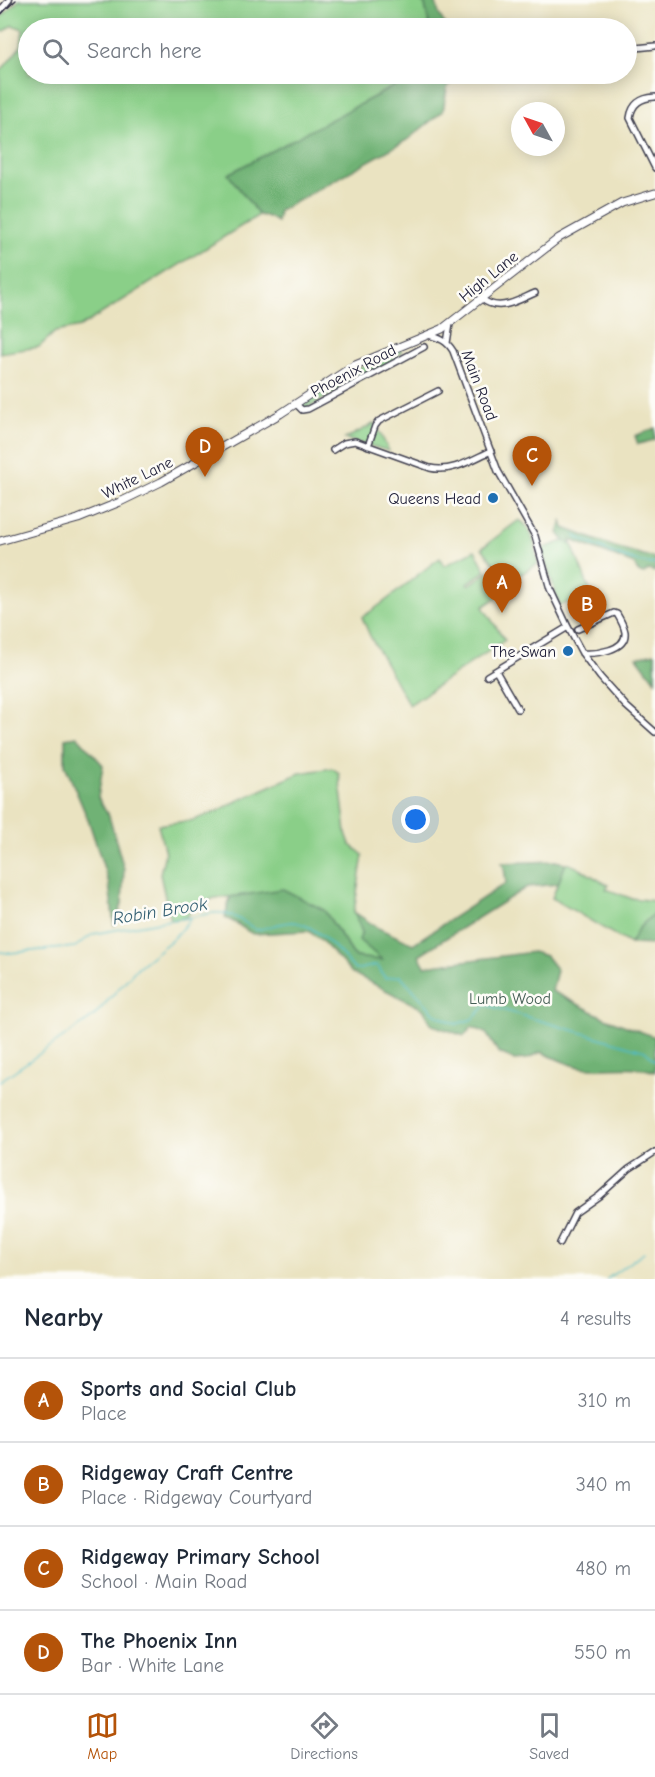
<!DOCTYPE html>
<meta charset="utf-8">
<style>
body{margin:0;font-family:"Comic Neue",sans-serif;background:#f2f2f3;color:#1f2937}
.compass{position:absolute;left:511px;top:102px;width:54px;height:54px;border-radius:50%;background:#fff;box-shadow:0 3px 15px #0003;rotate:310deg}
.you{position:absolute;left:416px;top:820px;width:21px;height:21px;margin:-15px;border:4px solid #fff;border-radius:50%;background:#1a73e8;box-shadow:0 0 0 9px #1a73e833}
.badge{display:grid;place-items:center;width:39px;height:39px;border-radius:50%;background:#b45309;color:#fff;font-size:20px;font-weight:700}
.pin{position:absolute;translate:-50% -50px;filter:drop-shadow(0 2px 3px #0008)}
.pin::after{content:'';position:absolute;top:32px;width:21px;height:18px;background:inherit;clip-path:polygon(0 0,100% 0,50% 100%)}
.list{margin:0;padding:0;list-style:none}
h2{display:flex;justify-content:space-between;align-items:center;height:78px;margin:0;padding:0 24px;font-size:26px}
h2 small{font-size:20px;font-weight:400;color:#747a83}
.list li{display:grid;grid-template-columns:39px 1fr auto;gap:18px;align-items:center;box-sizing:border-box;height:84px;padding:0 24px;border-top:2px solid #e0e1e3}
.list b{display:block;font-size:22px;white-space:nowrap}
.list p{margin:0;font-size:20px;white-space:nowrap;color:#747a83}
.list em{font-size:20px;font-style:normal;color:#747a83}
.icon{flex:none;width:33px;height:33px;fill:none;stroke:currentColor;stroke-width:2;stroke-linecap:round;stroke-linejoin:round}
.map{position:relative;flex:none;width:655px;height:1279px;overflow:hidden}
.search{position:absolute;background:#fff;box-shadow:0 3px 15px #0003;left:18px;right:18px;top:18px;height:66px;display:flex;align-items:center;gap:15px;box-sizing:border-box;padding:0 21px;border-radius:33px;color:#747a83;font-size:22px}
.sheet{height:414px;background:#fff}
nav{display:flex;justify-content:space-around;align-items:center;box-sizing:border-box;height:84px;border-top:2px solid #e0e1e3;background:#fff;font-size:16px;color:#747a83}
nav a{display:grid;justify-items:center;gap:3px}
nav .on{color:#b45309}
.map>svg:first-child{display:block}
</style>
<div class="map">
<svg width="655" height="1279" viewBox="0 0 655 1279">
<rect width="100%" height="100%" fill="#fdfcf7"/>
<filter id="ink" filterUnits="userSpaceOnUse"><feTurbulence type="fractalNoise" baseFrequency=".0167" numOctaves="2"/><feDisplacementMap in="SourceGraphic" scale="12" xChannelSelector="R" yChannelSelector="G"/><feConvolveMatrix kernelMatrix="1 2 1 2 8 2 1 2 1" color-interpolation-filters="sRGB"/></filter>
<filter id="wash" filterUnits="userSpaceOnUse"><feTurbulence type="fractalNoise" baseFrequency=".008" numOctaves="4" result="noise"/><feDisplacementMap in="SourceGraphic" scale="24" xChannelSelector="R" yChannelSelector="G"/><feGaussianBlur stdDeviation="1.35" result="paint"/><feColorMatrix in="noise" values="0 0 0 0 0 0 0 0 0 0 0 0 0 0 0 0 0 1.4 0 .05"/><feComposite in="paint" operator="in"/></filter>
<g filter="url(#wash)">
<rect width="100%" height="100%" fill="#eae3c1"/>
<path fill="#8acf88" stroke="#567862" stroke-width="1.5" d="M19 0H419L425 5 430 28H28V74H412L402 82 229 175 259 215 80 327 55 332 39 347 0 353V72L21 46 23 29 12 25 4 32 0 28V18Z
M400 348 402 353 396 356 397 358 307 408 301 407 300 404 347 374Z
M375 423 389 451 345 439Z
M519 520C534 527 535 550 538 564L508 582 482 548Z
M564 541 572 545 591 593 560 606 541 549Z
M475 550 486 571 467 583 469 585 490 571 504 592 483 607 505 640 409 705 370 636 362 617C390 600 413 577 440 558L444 566Z
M332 768 339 773 346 833 350 844 363 855 354 912 362 932 383 961 355 957 324 910 241 896 214 898 194 908 185 918 170 920 160 874 165 853 158 825 194 820 218 811 239 800 300 773Z
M566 863C582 867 594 879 609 885L606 889 630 898 655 901V912L638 929 630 944 552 898Z"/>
<path fill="#6fb274" stroke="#486a58" stroke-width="1.5" d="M419 0H435L439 14 447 28H430L425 5Z
M412 74H460L447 88 443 111 407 140 279 211 277 222 269 217 259 215 228 174 402 82Z
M655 428V440L638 444 635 436Z
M562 521 564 528 615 547 655 558V572L649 570 643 574 638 572 634 564 571 540 572 545 564 541 558 533Z
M655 653V681L637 657Z
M77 736 103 765 98 798 109 816 124 869 122 904 114 926 109 884 89 822 65 765V738Z
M556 861 566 863 558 884 527 887 419 955 425 966 533 952 546 956 557 970 552 991 605 1018 655 1037V1072C632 1063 605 1071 581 1067 567 1065 553 1057 541 1052L527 1059 514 1060 498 1052 486 1033 472 1027 464 1036 432 1025 423 1009 352 973 321 940 308 931 253 934C242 929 236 921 225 918L230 897 283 889 324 910 355 957 382 960 359 940 362 932 354 912 378 928 413 944 506 883 504 868 502 863Z
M655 912V945L630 944 638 929Z"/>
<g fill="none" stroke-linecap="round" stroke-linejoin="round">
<path stroke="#4dbbc5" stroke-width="1.5" d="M575 536C595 546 633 564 655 564
M0 952 9 953 75 947 93 934 170 920C185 920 198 915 213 913 229 911 243 921 256 930 267 928 282 922 293 922 316 924 341 953 355 970L377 965 385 978 401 976 436 1015 456 1024 473 1019 486 1005 645 1051 655 1061
M0 1081 93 1017 138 967 173 939 190 919
M607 1279 644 1252"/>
</g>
</g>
<g filter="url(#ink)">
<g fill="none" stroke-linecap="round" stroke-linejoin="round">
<g stroke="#403f4f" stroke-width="8">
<path id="minor" d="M0 11 9 0
M636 48 655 46
M655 97C641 98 632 103 630 118L655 168
M482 299C499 313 518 300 535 293
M428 335C440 338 447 341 453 351L498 471 535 536 550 589 568 627 582 653 600 677 626 706 655 732
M447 343 450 324
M296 404 302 410 308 409 424 347
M368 446 375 426 379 421 438 391
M333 450 344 443 355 441 430 468C452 473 471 460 491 451
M578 629 614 613 617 614C620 619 624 626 625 632 627 651 595 654 582 653
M496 671 518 709
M487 676 568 627
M560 1243 575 1213 599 1196 629 1169 655 1152"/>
</g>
<g stroke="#403f4f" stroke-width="9">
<path id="major" d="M0 541 78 519 120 502 161 482 280 414 353 366 442 329 559 238 622 203 655 193"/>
</g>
<use href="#minor" stroke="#fff" stroke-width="5"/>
<use href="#major" stroke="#fff" stroke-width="7"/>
<path stroke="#22223b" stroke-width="1.5" d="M0 15 16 0"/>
</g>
</g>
<g fill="#1f6fb2" stroke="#fdfcf7" stroke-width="2">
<circle cx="493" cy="498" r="6"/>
<circle cx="568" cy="651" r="6"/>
</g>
<g text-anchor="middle" stroke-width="5" stroke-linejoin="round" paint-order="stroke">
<g font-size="16" fill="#22223b" stroke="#fdfcf7">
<text transform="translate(488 276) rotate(-39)" y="6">High Lane</text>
<text transform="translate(353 370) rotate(-28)" y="6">Phoenix Road</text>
<text transform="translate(480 385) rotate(69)" y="6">Main Road</text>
<text transform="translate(137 477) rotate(-26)" y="6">White Lane</text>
</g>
<g font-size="16" fill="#22223b" stroke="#fdfcf7" text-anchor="end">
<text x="481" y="504">Queens Head</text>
<text x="556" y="657">The Swan</text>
</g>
<g font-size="16" fill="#465f56" stroke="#fdfcf7">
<text x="510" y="1004">Lumb Wood</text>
</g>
<g font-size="18" font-style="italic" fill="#335f72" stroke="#fdfcf7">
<text transform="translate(160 911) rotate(-9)" y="6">Robin Brook</text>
</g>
</g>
</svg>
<svg class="compass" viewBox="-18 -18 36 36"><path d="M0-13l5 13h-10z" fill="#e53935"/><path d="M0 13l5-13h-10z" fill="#747a83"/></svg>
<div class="you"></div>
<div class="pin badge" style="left:502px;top:613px">A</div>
<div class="pin badge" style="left:587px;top:635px">B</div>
<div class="pin badge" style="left:532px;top:486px">C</div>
<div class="pin badge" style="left:205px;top:477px">D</div>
<div class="search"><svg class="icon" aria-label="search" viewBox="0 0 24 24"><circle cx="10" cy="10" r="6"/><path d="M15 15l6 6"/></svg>Search here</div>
</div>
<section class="sheet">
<h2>Nearby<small>4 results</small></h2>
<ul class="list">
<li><span class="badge">A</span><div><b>Sports and Social Club</b><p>Place</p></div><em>310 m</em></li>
<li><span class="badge">B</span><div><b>Ridgeway Craft Centre</b><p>Place · Ridgeway Courtyard</p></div><em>340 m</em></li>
<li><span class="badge">C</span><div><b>Ridgeway Primary School</b><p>School · Main Road</p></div><em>480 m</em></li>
<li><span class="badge">D</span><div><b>The Phoenix Inn</b><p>Bar · White Lane</p></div><em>550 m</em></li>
</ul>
</section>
<nav>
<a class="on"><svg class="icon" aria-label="map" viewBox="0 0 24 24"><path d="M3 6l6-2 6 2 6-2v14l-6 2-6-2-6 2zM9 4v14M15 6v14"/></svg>Map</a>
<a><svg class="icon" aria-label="directions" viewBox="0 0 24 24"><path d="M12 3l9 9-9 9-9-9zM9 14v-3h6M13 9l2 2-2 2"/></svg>Directions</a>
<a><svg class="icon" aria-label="saved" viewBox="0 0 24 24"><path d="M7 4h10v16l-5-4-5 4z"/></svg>Saved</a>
</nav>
